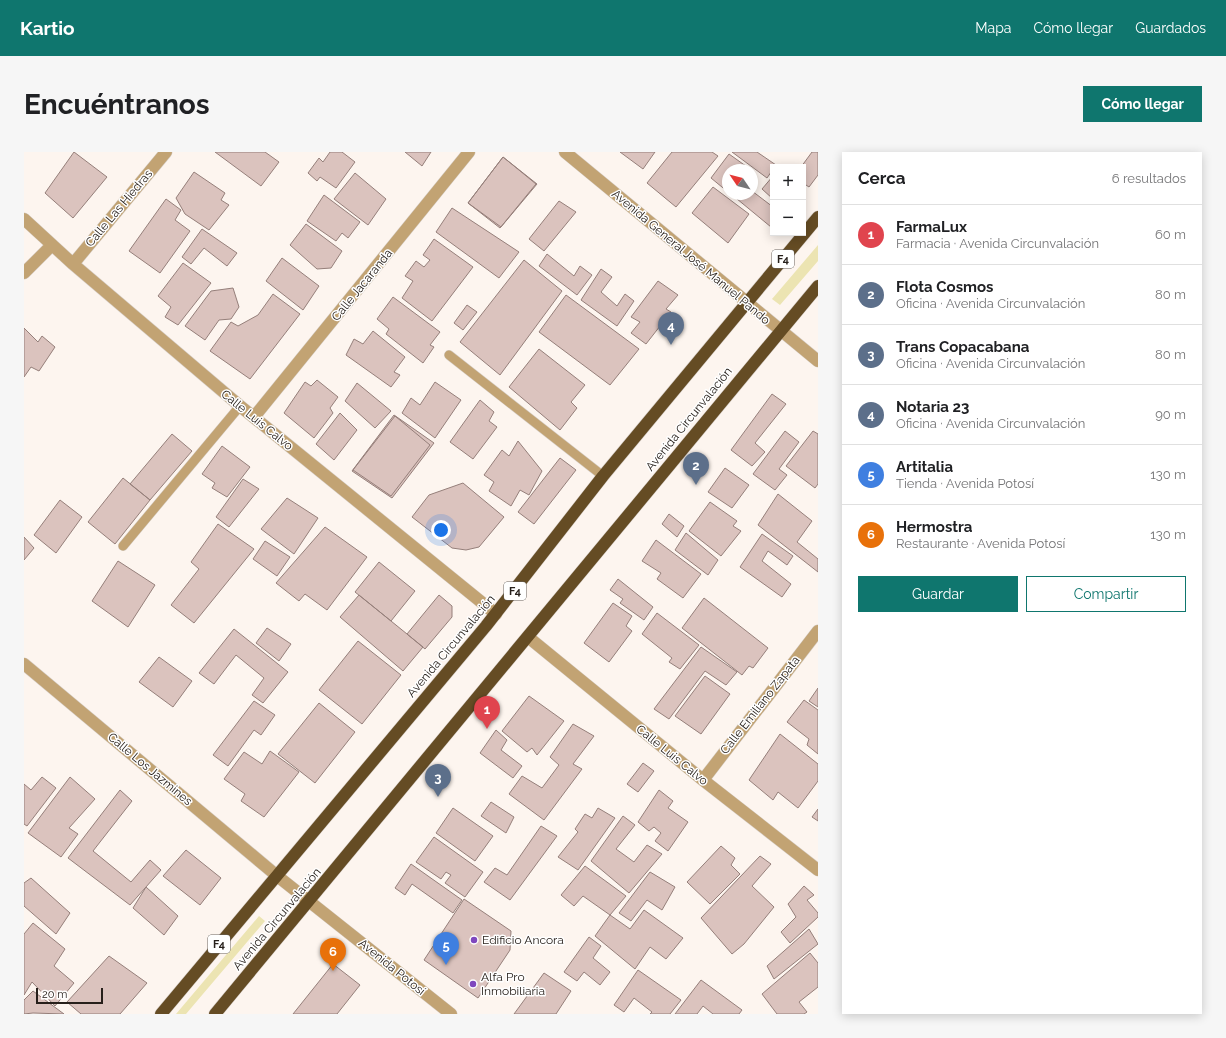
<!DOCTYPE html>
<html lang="es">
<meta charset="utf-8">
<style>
body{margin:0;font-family:Raleway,sans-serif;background:#f6f6f6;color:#202124}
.controls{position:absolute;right:12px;top:12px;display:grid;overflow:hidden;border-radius:0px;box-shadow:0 2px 10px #0003}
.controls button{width:36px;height:36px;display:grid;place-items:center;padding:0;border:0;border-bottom:1px solid #e0e0e0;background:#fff;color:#202124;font:20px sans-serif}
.compass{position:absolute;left:698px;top:12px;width:36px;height:36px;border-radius:50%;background:#fff;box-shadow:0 2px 10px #0003;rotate:305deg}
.scale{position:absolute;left:12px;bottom:10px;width:67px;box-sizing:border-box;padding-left:4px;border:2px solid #27201b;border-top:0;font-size:11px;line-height:14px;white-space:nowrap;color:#27201b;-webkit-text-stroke:3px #fff;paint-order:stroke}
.you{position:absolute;left:417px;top:378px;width:14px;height:14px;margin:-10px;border:3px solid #fff;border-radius:50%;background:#1a73e8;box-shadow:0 0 0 6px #1a73e833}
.badge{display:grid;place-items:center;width:26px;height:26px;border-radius:50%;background:#0f766e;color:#fff;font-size:13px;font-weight:700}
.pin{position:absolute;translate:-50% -33px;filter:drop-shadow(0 1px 2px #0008)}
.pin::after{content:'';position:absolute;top:21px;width:14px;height:12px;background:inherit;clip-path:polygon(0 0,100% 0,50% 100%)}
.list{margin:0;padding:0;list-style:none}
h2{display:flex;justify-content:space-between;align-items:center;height:52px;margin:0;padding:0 16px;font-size:17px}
h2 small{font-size:13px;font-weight:400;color:#757577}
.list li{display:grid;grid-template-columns:26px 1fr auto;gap:12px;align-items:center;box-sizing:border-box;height:60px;padding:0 16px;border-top:1px solid #e0e0e0}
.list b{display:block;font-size:15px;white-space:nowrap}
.list p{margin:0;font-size:13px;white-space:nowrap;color:#757577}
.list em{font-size:13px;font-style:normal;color:#757577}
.actions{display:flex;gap:8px;padding:12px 16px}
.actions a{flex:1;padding:9px 0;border:1px solid #0f766e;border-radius:0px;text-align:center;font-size:14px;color:#0f766e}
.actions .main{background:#0f766e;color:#fff}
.map{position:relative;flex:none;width:794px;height:862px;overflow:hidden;border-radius:0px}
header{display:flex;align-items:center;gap:24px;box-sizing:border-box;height:56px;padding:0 20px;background:#0f766e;color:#fff}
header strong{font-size:19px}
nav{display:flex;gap:22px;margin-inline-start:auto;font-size:14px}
.intro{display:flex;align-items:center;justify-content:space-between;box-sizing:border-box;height:96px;padding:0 24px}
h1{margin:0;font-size:28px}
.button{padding:10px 18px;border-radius:0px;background:#0f766e;color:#fff;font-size:14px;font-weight:700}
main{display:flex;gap:24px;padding:0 24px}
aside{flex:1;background:#fff;border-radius:0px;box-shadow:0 2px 10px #0003}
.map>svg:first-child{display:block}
</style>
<header>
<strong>Kartio</strong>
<nav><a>Mapa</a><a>Cómo llegar</a><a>Guardados</a></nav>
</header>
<div class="intro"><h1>Encuéntranos</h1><a class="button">Cómo llegar</a></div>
<main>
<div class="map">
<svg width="794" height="862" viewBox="0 0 794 862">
<rect width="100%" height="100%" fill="#fdf5ef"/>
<path fill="#ece4b2" d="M794 93V109L756 153 748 147Z
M235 764 241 769 162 862H152Z"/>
<path fill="#dbc3be" stroke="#957f7a" d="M50 0 83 25 49 66 21 41Z
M191 0H241L255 10 237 34Z
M306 0H318L331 10 312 36 296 25 293 29 284 21 295 6 299 10Z
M381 0H407L398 14Z
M596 0H631L619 17Z
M648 0H688L694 4 652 55 623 31Z
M708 0H733L752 13 743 26Z
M788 0H794V23L785 35 779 31V15H777Z
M705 2 726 17 704 18V40L687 26Z
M479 5 513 32 477 75 444 51Z
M479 5 512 32 476 76 444 51Z
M170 20 201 41 197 48 205 53 185 78 161 62 152 46Z
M331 21 362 47 344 73 310 47Z
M749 24V47L738 37Z
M689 35 725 62 704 91 668 61Z
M728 39 749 55V72L747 75 707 42H728Z
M300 43 336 70 324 86 318 81 312 89 283 69Z
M142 47 157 58 151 68 166 79 136 121 105 99Z
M535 49 552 60 520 99 505 87Z
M428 56 495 100 475 126 412 80Z
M282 72 318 99 307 116 293 117 266 93Z
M178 77 213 101 203 114 180 96 167 112 158 105Z
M410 87 449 115 408 169 378 146 389 129 381 124 392 109 400 115 406 108 399 103Z
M523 102 550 124 556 114 568 123 553 143 515 114Z
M258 106 295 134 279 158 242 129Z
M500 108 538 139 476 223 436 190Z
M159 111 187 131 154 173 141 165 147 155 134 144Z
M577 117 588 125 577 140 593 154 601 142 610 149 593 174 557 148Z
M634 129 654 143 642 157 647 160 622 192 607 181 616 170 607 165Z
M209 136 215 155 207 167 195 168 181 188 161 174 187 139Z
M249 142 276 162 226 227 186 199 207 170 214 174 234 163Z
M542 143 615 197 586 233 515 180Z
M369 145 416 180 406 193 410 195 399 211 362 182 365 177 353 167Z
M443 153 453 160 439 178 430 171Z
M0 176 14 190 18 184 31 195 15 219 7 215 0 225Z
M349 179 381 205 370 220 376 223 367 235 322 203 330 187 339 192Z
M515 197 561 233 547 250 553 256 536 278 485 235Z
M293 228 314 245 306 256 309 261 290 286 260 261 281 230 287 234Z
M411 230 437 248 411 286 378 261 387 246 396 253Z
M333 231 367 259 351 276 321 249Z
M748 242 762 252 731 291 741 300 728 314 707 298Z
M456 248 470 260 465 269 473 275 449 307 426 290Z
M316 261 333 278 310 308 292 292Z
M370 263 410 291 368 346 328 319Z
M371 264 406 293 367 344 329 318Z
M761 279 775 290 755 317 763 323 751 338 729 322Z
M789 279 794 282V332L791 336 762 314Z
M148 282 168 299 126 348 106 332Z
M494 289 518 319 505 343 496 338 487 354 465 339 470 330 460 323 478 298 485 304Z
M198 294 226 315 203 345 188 336 191 331 178 322Z
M536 306 552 318 510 372 494 360Z
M701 316 725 333 708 356 684 340Z
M99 326 126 348 91 392 64 370Z
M219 327 235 337 205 375 192 365Z
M439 331 480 365 455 395 442 398 428 396 388 365 405 343Z
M754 342 788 369 773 390 794 407V420L734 373Z
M263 346 294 366 270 402 237 377Z
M36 348 58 365 32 401 10 383Z
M686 350 713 369 709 374 717 379 697 404 665 379Z
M645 362 660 374 653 385 638 372Z
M194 372 230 397 170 471 147 453 175 417 167 410Z
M301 375 343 405 303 458 281 442 275 449 252 431Z
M662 381 694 408 684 423 651 398Z
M738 382 769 404 763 413 744 399 738 409 767 432 758 445 716 415Z
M0 385 10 396 0 408Z
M632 388 677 422 659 446 633 427 637 421 618 409Z
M241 389 266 405 253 424 229 407Z
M94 409 131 433 104 475 68 449Z
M355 410 391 439 367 469 331 440Z
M594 427 629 455 620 468 596 451 599 447 586 438Z
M335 443 399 495 379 519 316 465Z
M415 443 428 454V465L401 497 383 482Z
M680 446 744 496 729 516 725 514 718 523 658 476Z
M589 451 608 464 602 474 608 479 585 510 560 491Z
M633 461 675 493 656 517 645 510 648 506 618 482Z
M243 476 267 492 255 509 232 491Z
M210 477 264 520 239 551 228 543 240 526 212 503 190 532 175 521Z
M334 489 377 523 338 572 295 538Z
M677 495 713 520 702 533 681 519 645 567 630 557Z
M135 505 168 529 149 555 115 530Z
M681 524 706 542 677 582 651 564Z
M794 536V555L785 549Z
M505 544 540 569 513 603 508 596 503 600 478 579Z
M780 548 794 558V602L783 593 785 587 763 570Z
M230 549 251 563 237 583 230 578 204 614 189 603Z
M295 551 331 580 291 631 254 602Z
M549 572 570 584 549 612 558 617 520 668 485 642 498 624 518 636 535 613 526 605Z
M472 578 483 588 477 598 498 614 489 626 456 601Z
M756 582 794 612V629L774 656 754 640 749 648 725 628Z
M246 599 275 620 240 665 217 649 221 642 200 627 220 600 238 612Z
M619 611 630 619 614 640 603 632Z
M18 625 32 636 3 674 0 672V632L7 638Z
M46 625 71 647 45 676 54 682 37 705 4 681Z
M96 638 108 649 69 699 107 730 126 708 137 718 106 753 44 706Z
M635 638 649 649 644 656 664 670 644 699 631 689 637 681 630 675 625 679 614 670Z
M467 650 490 665 482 681 457 664Z
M429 656 469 684 451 709 412 681Z
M574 656 591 666 554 718 534 705 554 680 551 677 561 662 568 666Z
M794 657V669L788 665Z
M599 664 611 673 592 697 610 710 623 693 638 702 605 741 567 709Z
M517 674 533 684 486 748 460 730 471 716 483 723Z
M410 685 459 720 441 745 421 731 427 723 422 720 417 727 392 710Z
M697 694 711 706 707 713 716 722 686 752 663 730Z
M162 698 197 726 176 753 139 724Z
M736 704 747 712 728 734 750 755 720 792 708 802 677 766Z
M387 712 438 748 429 761 388 732 381 743 371 736Z
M561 714 602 744 586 763 559 744 550 754 537 743Z
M626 720 651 735 638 758 623 748 607 769 595 761Z
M7 726 46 761 32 782 0 754V731Z
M780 734 790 743 783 748 794 761V765L766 791 757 780 772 765 764 752Z
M122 735 154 764 140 783 109 756Z
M440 747 487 779 486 798 454 846 400 808Z
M620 758 659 786 642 807 626 795 611 817 571 784 586 763 606 777Z
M9 771 41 797 30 814 50 831 31 854 8 830 0 843V782Z
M785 777 794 792 750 827 743 814Z
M565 785 577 794 569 806 586 820 576 833 560 820 553 829 540 820Z
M786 801 794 811V835L775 850 783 860 780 862H753L738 842Z
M85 804 123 831 96 862H57L43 850Z
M309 812 336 833 313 862H269Z
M614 818 657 848 646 862H626L628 860 610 846 600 860 590 853Z
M520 821 547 839 532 862H490Z
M677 828 718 858 715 862H689L679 854 673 862H651Z
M9 839 40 862 9 861 0 862V848Z"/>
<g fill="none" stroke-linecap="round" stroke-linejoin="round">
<g stroke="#d6cfc9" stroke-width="10">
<path id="lane" d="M425 203 579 324
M99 394 216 254"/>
</g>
<g stroke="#d6cfc9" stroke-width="13">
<path id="street" d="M541 0 794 209
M0 67 49 112 216 254 472 462
M49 112 142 0
M0 121 28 93
M230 265 445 0
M504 485 679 628 794 718
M0 512 252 723 427 862
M679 628 794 479"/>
</g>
<g stroke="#d6cfc9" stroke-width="13">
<path id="highway" d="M137 862 462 474 579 324 794 65
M191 862 794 134"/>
</g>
<use href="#lane" stroke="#c2a373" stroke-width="9"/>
<use href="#street" stroke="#c2a373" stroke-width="12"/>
<use href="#highway" stroke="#654c24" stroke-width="12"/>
</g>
<g fill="#7f47be" stroke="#fff" stroke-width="1.5">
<circle cx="450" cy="788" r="4"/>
<circle cx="449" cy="832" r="4"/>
</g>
<g text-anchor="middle" stroke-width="3" stroke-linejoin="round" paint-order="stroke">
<g fill="#fff" stroke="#68635f" stroke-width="1">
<rect x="748" y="98" width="22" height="18" rx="3"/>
<rect x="480" y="430" width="22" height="18" rx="3"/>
<rect x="184" y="783" width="22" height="18" rx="3"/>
</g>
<g font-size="11" font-weight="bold" fill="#27201b">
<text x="759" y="111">F4</text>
<text x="491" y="443">F4</text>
<text x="195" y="796">F4</text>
</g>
<g font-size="12" fill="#27201b" stroke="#fff">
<text transform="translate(95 56) rotate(-50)" y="4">Calle Las Hiedras</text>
<text transform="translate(667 105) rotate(40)" y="4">Avenida General José Manuel Pando</text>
<text transform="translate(338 133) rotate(-51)" y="4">Calle Jacaranda</text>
<text transform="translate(665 267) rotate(-51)" y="4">Avenida Circunvalación</text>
<text transform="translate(233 268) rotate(39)" y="4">Calle Luis Calvo</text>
<text transform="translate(427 494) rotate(-50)" y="4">Avenida Circunvalación</text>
<text transform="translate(736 553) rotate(-52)" y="4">Calle Emiliano Zapata</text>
<text transform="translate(648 603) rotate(39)" y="4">Calle Luis Calvo</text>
<text transform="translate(126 617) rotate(40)" y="4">Calle Los Jazmines</text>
<text transform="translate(253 767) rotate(-50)" y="4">Avenida Circunvalación</text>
<text transform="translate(368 815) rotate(39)" y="4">Avenida Potosí</text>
</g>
<g font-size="12" fill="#27201b" stroke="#fff" text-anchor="start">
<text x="458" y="792">Edificio Ancora</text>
<text x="457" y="829">Alfa Pro<tspan x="457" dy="14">Inmobiliaria</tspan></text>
</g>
</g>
</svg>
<div class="controls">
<button>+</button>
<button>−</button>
</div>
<svg class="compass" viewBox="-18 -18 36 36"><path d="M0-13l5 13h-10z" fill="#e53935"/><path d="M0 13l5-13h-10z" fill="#757577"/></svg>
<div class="scale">20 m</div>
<div class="you"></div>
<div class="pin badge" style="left:463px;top:577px;background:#e0444e">1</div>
<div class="pin badge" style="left:672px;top:333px;background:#5c6f8a">2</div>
<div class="pin badge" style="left:414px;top:645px;background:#5c6f8a">3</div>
<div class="pin badge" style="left:647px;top:193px;background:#5c6f8a">4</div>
<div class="pin badge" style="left:422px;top:813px;background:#3f7fe0">5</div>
<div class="pin badge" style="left:309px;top:819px;background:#e8710a">6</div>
</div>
<aside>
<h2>Cerca<small>6 resultados</small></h2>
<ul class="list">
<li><span class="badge" style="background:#e0444e">1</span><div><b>FarmaLux</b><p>Farmacia · Avenida Circunvalación</p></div><em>60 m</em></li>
<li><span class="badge" style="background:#5c6f8a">2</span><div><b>Flota Cosmos</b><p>Oficina · Avenida Circunvalación</p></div><em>80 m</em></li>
<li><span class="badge" style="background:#5c6f8a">3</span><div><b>Trans Copacabana</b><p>Oficina · Avenida Circunvalación</p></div><em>80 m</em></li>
<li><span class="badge" style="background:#5c6f8a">4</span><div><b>Notaria 23</b><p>Oficina · Avenida Circunvalación</p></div><em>90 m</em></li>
<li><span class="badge" style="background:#3f7fe0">5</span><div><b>Artitalia</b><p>Tienda · Avenida Potosí</p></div><em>130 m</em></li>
<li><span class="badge" style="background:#e8710a">6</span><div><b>Hermostra</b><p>Restaurante · Avenida Potosí</p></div><em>130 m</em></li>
</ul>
<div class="actions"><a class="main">Guardar</a><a>Compartir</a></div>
</aside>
</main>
